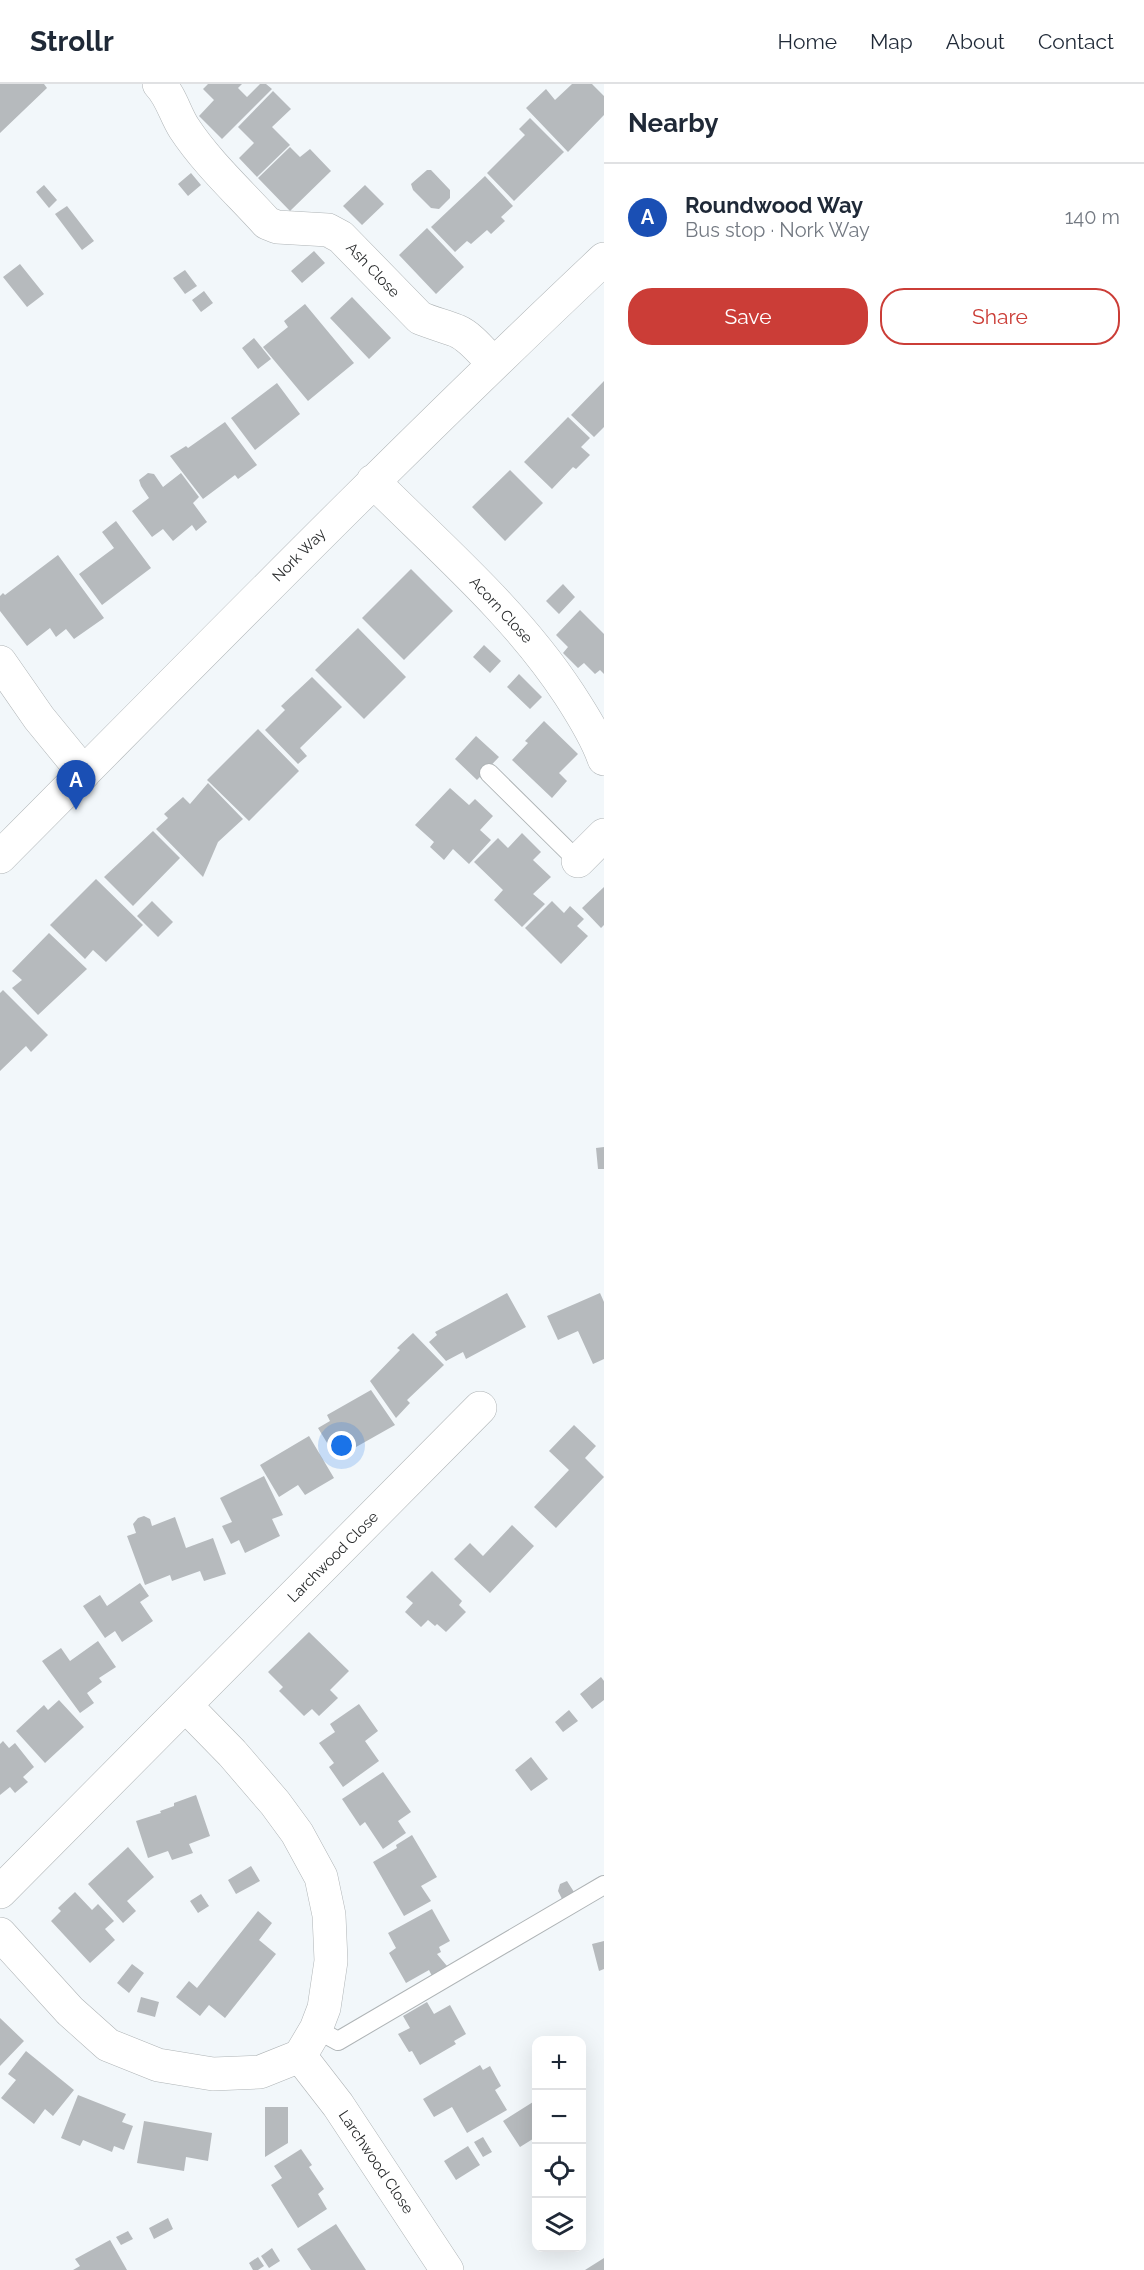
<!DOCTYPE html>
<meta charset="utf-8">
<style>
body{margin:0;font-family:Raleway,sans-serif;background:#f2f2f3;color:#1f2937}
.controls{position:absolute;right:18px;bottom:18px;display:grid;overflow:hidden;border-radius:12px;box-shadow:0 6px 24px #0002}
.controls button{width:54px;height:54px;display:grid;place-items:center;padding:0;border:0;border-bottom:2px solid #e0e1e3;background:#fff;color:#1f2937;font:30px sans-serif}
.you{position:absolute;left:342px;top:1362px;width:21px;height:21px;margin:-15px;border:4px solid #fff;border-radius:50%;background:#1a73e8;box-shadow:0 0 0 9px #1a73e833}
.badge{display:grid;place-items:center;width:39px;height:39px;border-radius:50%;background:#cb3d37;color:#fff;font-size:20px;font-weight:700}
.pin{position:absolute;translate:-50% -50px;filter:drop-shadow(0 2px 3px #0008)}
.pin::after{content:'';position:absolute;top:32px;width:21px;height:18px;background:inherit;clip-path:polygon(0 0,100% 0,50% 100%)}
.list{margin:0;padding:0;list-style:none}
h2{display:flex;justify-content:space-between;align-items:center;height:78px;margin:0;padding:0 24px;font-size:26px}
h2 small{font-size:20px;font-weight:400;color:#747a83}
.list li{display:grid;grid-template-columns:39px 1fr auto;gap:18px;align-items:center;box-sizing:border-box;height:108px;padding:0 24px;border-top:2px solid #e0e1e3}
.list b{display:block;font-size:22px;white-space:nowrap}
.list p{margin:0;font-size:20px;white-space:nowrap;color:#747a83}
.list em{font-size:20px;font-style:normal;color:#747a83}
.actions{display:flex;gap:12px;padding:18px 24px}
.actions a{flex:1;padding:14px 0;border:2px solid #cb3d37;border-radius:24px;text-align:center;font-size:21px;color:#cb3d37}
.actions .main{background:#cb3d37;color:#fff}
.icon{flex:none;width:33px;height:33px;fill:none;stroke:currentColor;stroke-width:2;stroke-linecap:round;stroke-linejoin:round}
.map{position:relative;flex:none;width:604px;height:2186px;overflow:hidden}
header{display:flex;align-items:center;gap:36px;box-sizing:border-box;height:84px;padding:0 30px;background:#fff;border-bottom:2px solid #e0e1e3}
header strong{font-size:28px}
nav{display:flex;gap:33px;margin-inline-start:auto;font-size:21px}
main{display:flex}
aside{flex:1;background:#fff}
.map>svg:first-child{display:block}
</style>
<header>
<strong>Strollr</strong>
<nav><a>Home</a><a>Map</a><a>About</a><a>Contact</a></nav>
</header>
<main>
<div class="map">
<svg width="604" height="2186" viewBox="0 0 604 2186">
<rect width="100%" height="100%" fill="#f2f7fa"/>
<path fill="#b6babd" d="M0 0H44L47 4 0 49Z
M208 0H242L238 4 247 13 260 0H266L272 5 222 55 199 32 214 16 203 5Z
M572 0H592L604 12V31L568 68 526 24 546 5 555 16Z
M273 7 291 25 272 43 290 61 257 93 239 74 254 59 238 43Z
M530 34 564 68 514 117 487 89 525 51 519 45Z
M290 63 300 73 310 65 331 87 290 127 258 94Z
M427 86H431L450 106V114L439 125 431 124 413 106 411 100Z
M191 89 201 101 188 112 178 100Z
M485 92 513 122 501 133 505 137 491 150 487 146 471 160 467 157 455 168 431 143Z
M44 101 57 116 49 124 36 108Z
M365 101 384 120 362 141 343 122Z
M67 122 94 157 82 166 55 130Z
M427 144 464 183 436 210 399 171Z
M314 167 325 179 302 199 291 187Z
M20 180 44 210 27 223 3 193Z
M185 186 197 202 185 210 173 194Z
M204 207 213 219 201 228 192 216Z
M352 213 391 254 369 275 330 234Z
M305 220 354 279 308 317 263 263 288 243 284 237Z
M254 254 271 275 258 285 242 264Z
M604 297V343L594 353 571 331Z
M277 299 300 330 255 366 231 334Z
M568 333 590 354 581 363 590 371 576 385 573 383 552 405 524 378Z
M225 338 257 381 238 395 235 391 203 415 170 372 186 362 188 364Z
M510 386 543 419 505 457 472 423Z
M148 389 154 390 163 403 181 389 199 413 193 419 207 438 196 447 192 441 173 457 163 445 152 453 132 427 149 414 141 402 139 396Z
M116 437 151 484 102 521 79 490 114 464 102 448Z
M58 471 104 534 74 555 66 545 56 553 50 544 27 562 0 527V512L3 509 5 511Z
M411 485 453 527 404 576 362 534Z
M563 500 575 513 559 530 546 517Z
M580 526 604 550V590L600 586 595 590 584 579 578 584 563 569 568 563 556 551Z
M358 544 406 593 364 635 315 586Z
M484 561 501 577 490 589 473 573Z
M519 590 542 613 530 625 507 603Z
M312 593 342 623 300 664 307 672 298 680 265 646 285 626 281 622Z
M544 637 578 670 559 689 567 697 552 714 512 676 528 659 525 657Z
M258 645 299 687 249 737 207 696Z
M476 652 499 673 477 696 455 675Z
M208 699 243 735 218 758 203 793 156 745 168 734 164 730 183 713 190 720Z
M450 704 469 721 475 715 493 732 480 746 491 756 469 780 453 765 444 776 430 763 434 758 415 741Z
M153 747 180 774 133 822 104 793Z
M522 749 541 768 533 776 551 793 533 810 545 820 522 843 494 816 503 806 474 778 498 754 508 764Z
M96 795 143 841 106 878 93 866 85 875 50 841Z
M604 803V841L601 844 582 824Z
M152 817 173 838 158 853 137 832Z
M552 817 564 829 570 822 584 835 577 842 588 852 561 880 525 844Z
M49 849 87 885 38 931 12 904 22 896 12 887Z
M3 906 48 951 31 968 26 962 0 987V909Z
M604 1063V1085H598L596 1064Z
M507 1209 526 1243 466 1275 463 1268 446 1277 429 1258 437 1251 435 1248Z
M600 1209 604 1218V1275L593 1280 578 1247 558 1256 547 1232Z
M413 1249 444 1281 407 1316 410 1319 396 1334 370 1297 400 1266 397 1264Z
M371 1306 395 1341 349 1367 344 1360 332 1367 318 1344 330 1337 327 1331Z
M574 1341 596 1362 585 1374 604 1393 556 1444 534 1423 569 1386 549 1367Z
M309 1352 334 1394 305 1411 298 1401 279 1413 260 1381Z
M264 1392 283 1431 272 1435 280 1452 245 1469 239 1456 231 1460 222 1442 232 1438 220 1414Z
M144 1432 150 1435 152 1442 175 1433 186 1464 213 1454 226 1490 204 1497 200 1487 172 1497 170 1491 145 1501 127 1452 136 1449 133 1440 138 1434Z
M512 1441 534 1462 490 1509 454 1475 470 1459 483 1472Z
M432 1487 462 1517 459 1521 466 1528 446 1548 437 1540 435 1542 428 1536 421 1543 405 1528 413 1519 406 1513Z
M140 1499 149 1512 140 1518 153 1537 122 1558 115 1547 105 1554 83 1522 100 1511 107 1522Z
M309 1548 349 1587 330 1606 338 1614 319 1632 312 1625 304 1632 279 1607 283 1603 268 1588Z
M98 1557 116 1583 99 1594 102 1598 87 1609 94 1619 80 1629 42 1577 61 1564 70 1577Z
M601 1593 604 1597V1616L592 1625 580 1610Z
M59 1616 84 1643 45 1679 16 1647 44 1621 48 1626Z
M359 1620 378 1647 365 1657 379 1677 343 1703 329 1683 334 1679 319 1659 335 1648 330 1640Z
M569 1626 578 1637 563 1648 555 1638Z
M3 1657 9 1664 15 1659 34 1683 23 1693 28 1698 15 1709 10 1703 0 1711V1660Z
M531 1673 548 1695 531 1707 515 1686Z
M383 1688 411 1728 398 1737 406 1749 383 1765 365 1738 360 1742 342 1715Z
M196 1711 210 1752 189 1760 193 1769 172 1776 168 1767 148 1774 136 1737 161 1729 160 1727 174 1722V1719Z
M412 1751 437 1793 421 1802 431 1817 404 1832 373 1778 397 1764 396 1761Z
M128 1763 154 1793 127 1817 136 1827 123 1839 88 1800Z
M251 1782 260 1797 236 1810 228 1796Z
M567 1797 574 1808 562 1815 558 1807 560 1800Z
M75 1808 92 1826 98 1820 114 1837 105 1845 115 1856 90 1879 51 1837 61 1827 58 1824Z
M201 1810 209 1822 198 1829 190 1817Z
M432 1825 450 1857 439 1863 441 1868 437 1870 447 1882 432 1892 429 1886 406 1899 389 1869 396 1864 388 1849Z
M258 1827 272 1839 259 1856 276 1870 225 1934 209 1921 200 1932 176 1913 189 1897 197 1904Z
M604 1857V1885L599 1887 592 1860Z
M132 1880 144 1889 129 1909 117 1899Z
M141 1913 159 1918 155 1933 137 1928Z
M427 1918 434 1930 450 1921 466 1950 454 1957 456 1960 420 1981 412 1967 409 1968 398 1950 410 1944 403 1932Z
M0 1934 24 1957 0 1982Z
M26 1967 74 2006 53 2032 45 2025 34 2040 1 2014 16 1996 8 1990Z
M480 1981 483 1986 490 1982 501 2002 495 2006 507 2026 467 2049 452 2023 434 2033 423 2015Z
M78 2011 126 2030 122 2038 133 2042 124 2066 114 2062 112 2068 83 2056 80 2062 61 2054Z
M533 2018 536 2024V2053L520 2063 503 2037Z
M265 2023H288V2059L265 2073Z
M144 2037 212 2049 208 2077 186 2073 184 2087 137 2079Z
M483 2053 492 2068 483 2073 474 2058Z
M468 2062 480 2081 456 2096 444 2077Z
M301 2065 312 2081 309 2083 324 2105 318 2110 327 2125 298 2144 271 2101 282 2094 274 2082Z
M168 2134 173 2145 154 2155 149 2144Z
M336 2140 366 2186H311L297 2165Z
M128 2147 133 2155 121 2161 116 2153Z
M110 2156 127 2186H73L80 2182 75 2175Z
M272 2164 280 2177 269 2184 261 2172Z
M258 2173 264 2182 258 2186H253L249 2179Z
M604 2174V2186H585Z"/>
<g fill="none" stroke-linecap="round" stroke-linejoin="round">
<g stroke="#afb4b6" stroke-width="20">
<path id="service" d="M489 689 578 777
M316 1945 338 1957 604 1801"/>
</g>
<g stroke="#afb4b6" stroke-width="34">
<path id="minor" d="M159 0C171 12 175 30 184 44 207 79 239 108 267 139L277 143 328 146 341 153 420 234C432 239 444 242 457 247 471 253 482 268 493 279
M373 397C441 465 516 529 569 610 582 630 596 652 604 675
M0 578 39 634 84 689
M0 773C200 572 398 369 604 175
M578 777 604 751
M0 1808 480 1324
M0 1850 70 1927 108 1961 158 1981 213 1990 260 1988 300 1972 316 1945 324 1924 331 1877 329 1831 321 1793 297 1749 275 1719 232 1669 186 1622
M300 1972 338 2021 447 2186"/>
</g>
<use href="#service" stroke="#fff" stroke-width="18"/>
<use href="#minor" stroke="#fff" stroke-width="33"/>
</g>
<g text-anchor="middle" stroke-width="5" stroke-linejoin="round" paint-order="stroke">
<g font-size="15" fill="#282a2b" stroke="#fff">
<text transform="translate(373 186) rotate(46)" y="5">Ash Close</text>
<text transform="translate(299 471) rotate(-45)" y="5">Nork Way</text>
<text transform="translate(501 526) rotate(47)" y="5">Acorn Close</text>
<text transform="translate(333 1473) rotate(-45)" y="5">Larchwood Close</text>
<text transform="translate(376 2078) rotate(56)" y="5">Larchwood Close</text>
</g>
</g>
</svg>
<div class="controls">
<button>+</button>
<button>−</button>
<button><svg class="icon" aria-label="locate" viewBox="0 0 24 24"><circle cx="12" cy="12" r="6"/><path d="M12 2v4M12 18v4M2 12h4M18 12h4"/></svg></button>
<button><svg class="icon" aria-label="layers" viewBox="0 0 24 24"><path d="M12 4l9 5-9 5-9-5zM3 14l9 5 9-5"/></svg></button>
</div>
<div class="you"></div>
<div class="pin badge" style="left:76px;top:726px;background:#1a4fb4">A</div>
</div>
<aside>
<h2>Nearby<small></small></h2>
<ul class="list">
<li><span class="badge" style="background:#1a4fb4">A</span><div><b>Roundwood Way</b><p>Bus stop · Nork Way</p></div><em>140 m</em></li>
</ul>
<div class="actions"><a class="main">Save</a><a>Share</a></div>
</aside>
</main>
